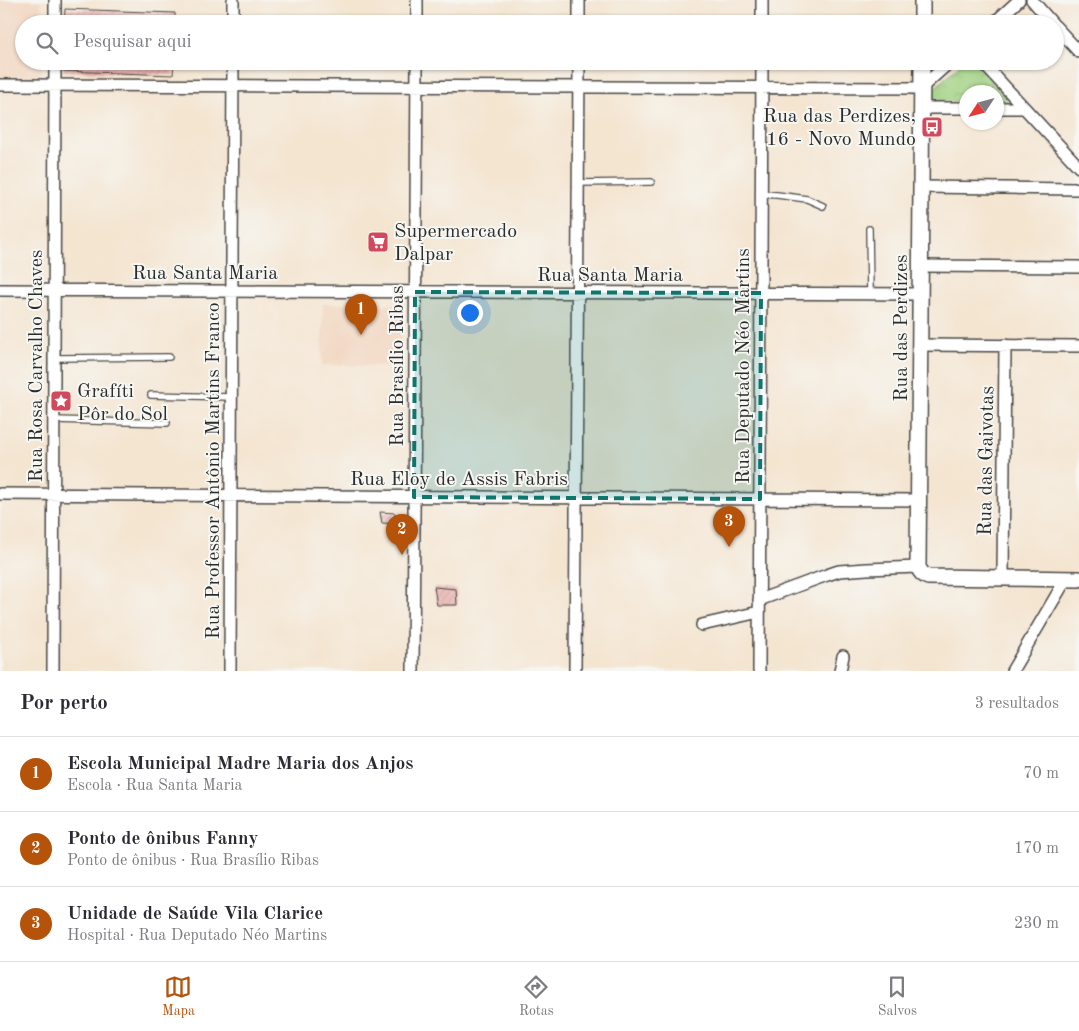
<!DOCTYPE html>
<html lang="pt">
<meta charset="utf-8">
<style>
body{margin:0;font-family:"Old Standard TT",serif;background:#f2f2f3;color:#2b2b33}
.compass{position:absolute;left:959px;top:85px;width:45px;height:45px;border-radius:50%;background:#fff;box-shadow:0 1px 4px #0004;rotate:234deg}
.you{position:absolute;left:469px;top:312px;width:18px;height:18px;margin:-12px;border:4px solid #fff;border-radius:50%;background:#1a73e8;box-shadow:0 0 0 8px #1a73e833}
.badge{display:grid;place-items:center;width:32px;height:32px;border-radius:50%;background:#b45309;color:#fff;font-size:16px;font-weight:700}
.pin{position:absolute;translate:-50% -41px;filter:drop-shadow(0 1px 2px #0008)}
.pin::after{content:'';position:absolute;top:26px;width:18px;height:15px;background:inherit;clip-path:polygon(0 0,100% 0,50% 100%)}
.list{margin:0;padding:0;list-style:none}
h2{display:flex;justify-content:space-between;align-items:center;height:65px;margin:0;padding:0 20px;font-size:21px}
h2 small{font-size:16px;font-weight:400;color:#7c7c81}
.list li{display:grid;grid-template-columns:32px 1fr auto;gap:15px;align-items:center;box-sizing:border-box;height:75px;padding:0 20px;border-top:1px solid #e1e1e2}
.list b{display:block;font-size:19px;white-space:nowrap}
.list p{margin:0;font-size:16px;white-space:nowrap;color:#7c7c81}
.list em{font-size:16px;font-style:normal;color:#7c7c81}
.icon{flex:none;width:28px;height:28px;fill:none;stroke:currentColor;stroke-width:2;stroke-linecap:round;stroke-linejoin:round}
.map{position:relative;flex:none;width:1079px;height:671px;overflow:hidden}
.search{position:absolute;background:#fff;box-shadow:0 1px 4px #0004;left:15px;right:15px;top:15px;height:55px;display:flex;align-items:center;gap:12px;box-sizing:border-box;padding:0 18px;border-radius:28px;color:#7c7c81;font-size:19px}
.sheet{height:290px;background:#fff}
nav{display:flex;justify-content:space-around;align-items:center;box-sizing:border-box;height:70px;border-top:1px solid #e1e1e2;background:#fff;font-size:14px;color:#7c7c81}
nav a{display:grid;justify-items:center;gap:2px}
nav .on{color:#b45309}
.map>svg:first-child{display:block}
</style>
<div class="map">
<svg width="1079" height="671" viewBox="0 0 1079 671">
<defs>
<pattern id="park-crowns" width="20" height="18" patternUnits="userSpaceOnUse" patternTransform="scale(1.25)"><rect width="20" height="18" fill="#9fd07f"/><path d="M2 6a3 3 0 1 1 6 0M12 15a3 3 0 1 1 6 0" fill="none" stroke="#89b36e"/></pattern>
<pattern id="building-hatch" width="6" height="6" patternUnits="userSpaceOnUse" patternTransform="scale(1.25)"><rect width="6" height="6" fill="#e9b2ae"/><path d="M-1 1l2-2M0 6l6-6M5 7l2-2" fill="none" stroke="#c89996"/></pattern>
</defs>
<rect width="100%" height="100%" fill="#f6f6f2"/>
<filter id="ink" filterUnits="userSpaceOnUse"><feTurbulence type="fractalNoise" baseFrequency=".02" numOctaves="2"/><feDisplacementMap in="SourceGraphic" scale="10" xChannelSelector="R" yChannelSelector="G"/><feConvolveMatrix kernelMatrix="1 2 1 2 8 2 1 2 1" color-interpolation-filters="sRGB"/></filter>
<filter id="wash" filterUnits="userSpaceOnUse"><feTurbulence type="fractalNoise" baseFrequency=".0096" numOctaves="4" result="noise"/><feDisplacementMap in="SourceGraphic" scale="20" xChannelSelector="R" yChannelSelector="G"/><feGaussianBlur stdDeviation="1.12" result="paint"/><feColorMatrix in="noise" values="0 0 0 0 0 0 0 0 0 0 0 0 0 0 0 0 0 1.4 0 .05"/><feComposite in="paint" operator="in"/></filter>
<g filter="url(#wash)">
<rect width="100%" height="100%" fill="#f4e5d1"/>
<path fill="#f2d4be" d="M0 0H41V24H24V61H41V77H0Z
M323 304 400 305V366L322 365Z"/>
<path fill="url(#park-crowns)" stroke="#657e55" d="M964 61H974L1011 102H997L996 92H966V101H932V90Z"/>
<g id="blocks">
<path fill="url(#building-hatch)" d="M65 9 175 13V24H64Z
M63 61H174L173 75 63 71Z
M380 512 395 513V524L382 523Z
M434 587 456 589 457 605H437Z"/>
</g>
</g>
<g filter="url(#ink)">
<use href="#blocks" fill-opacity="0" stroke="#494744" stroke-width="1"/>
<g fill="none" stroke-linecap="round" stroke-linejoin="round">
<g stroke="#494744" stroke-width="8">
<path id="service" d="M578 183 651 182
M761 194 777 195 807 199 823 206
M869 229 870 294
M54 358 169 357
M151 395 231 397
M54 420 167 423"/>
</g>
<g stroke="#494744" stroke-width="14">
<path id="minor" d="M1032 0 1053 24
M55 24V0
M233 24V0
M417 24V0
M579 24V0
M762 24V0
M993 24 1019 0
M1055 26 1079 52
M981 61 1079 167
M0 85 921 88 951 61
M921 108H966
M996 108H1024
M921 187 1079 189
M920 266 1079 267
M0 290 920 294
M920 345 1079 346
M0 494 919 500
M1003 578 1005 345
M759 600 827 575 839 571 867 569 918 567
M702 625 759 612
M53 671 55 61
M230 671 233 61
M413 671 417 61
M575 671 579 61
M759 671 762 61
M840 671 843 656
M1012 671 1066 579"/>
</g>
<g stroke="#494744" stroke-width="18">
<path id="tertiary" d="M922 24V0
M922 61 918 567C921 573 923 575 928 577L1079 579"/>
</g>
<use href="#service" stroke="#fff" stroke-width="5.5"/>
<use href="#minor" stroke="#fff" stroke-width="11"/>
<use href="#tertiary" stroke="#fff" stroke-width="15"/>
</g>
</g>
<path fill="#0f766e" fill-opacity="0.2" stroke="#0f766e" stroke-width="4" stroke-dasharray="10 6" stroke-linejoin="round" d="M415 292 761 293 760 499 414 497Z"/>
<defs>
<g id="bus-square" transform="scale(1.125)"><rect x="-9" y="-9" width="18" height="18" rx="4" fill="#d1495b" stroke="#f6f6f2"/><path d="M-5-6H5V4H4V6H2V4H-2V6H-4V4H-5ZM-3.5-4V0h7V-4ZM-3.5 1.2v1.5H-2V1.2ZM2 1.2v1.5H3.5V1.2Z" fill="#fff"/></g>
<g id="supermarket-square" transform="scale(1.125)"><rect x="-9" y="-9" width="18" height="18" rx="4" fill="#d1495b" stroke="#f6f6f2"/><path d="M-6-5.5h2.5l.6 2H6L4.5 2H-2.5L-4.4-4H-6ZM-1.5 3.2a1.3 1.3 0 1 0 .1 0ZM3 3.2a1.3 1.3 0 1 0 .1 0Z" fill="#fff"/></g>
<g id="sight-square" transform="scale(1.125)"><rect x="-9" y="-9" width="18" height="18" rx="4" fill="#d1495b" stroke="#f6f6f2"/><path d="M0-6L1.8-2.2L6-1.7L2.9 1.2L3.7 5.4L0 3.3L-3.7 5.4L-2.9 1.2L-6-1.7L-1.8-2.2Z" fill="#fff"/></g>
</defs>
<g fill-rule="evenodd">
<use href="#bus-square" x="932" y="127"/>
<use href="#supermarket-square" x="378" y="242"/>
<use href="#sight-square" x="61" y="401"/>
</g>
<g text-anchor="middle" stroke-width="4" stroke-linejoin="round" paint-order="stroke">
<g font-size="20" fill="#2b2b2b" stroke="#f6f6f2" text-anchor="start">
<text x="916" y="122" text-anchor="end">Rua das Perdizes,<tspan x="916" dy="23">16 - Novo Mundo</tspan></text>
<text x="394" y="237">Supermercado<tspan x="394" dy="23">Dalpar</tspan></text>
<text x="77" y="397">Grafíti<tspan x="77" dy="23">Pôr do Sol</tspan></text>
</g>
<g font-size="20" fill="#2b2b2b" stroke="#f6f6f2">
<text x="205" y="279">Rua Santa Maria</text>
<text x="610" y="281">Rua Santa Maria</text>
<text transform="translate(900 328) rotate(-90)" y="7">Rua das Perdizes</text>
<text transform="translate(35 366) rotate(-90)" y="7">Rua Rosa Carvalho Chaves</text>
<text transform="translate(396 366) rotate(-90)" y="7">Rua Brasílio Ribas</text>
<text transform="translate(742 366) rotate(-90)" y="7">Rua Deputado Néo Martins</text>
<text transform="translate(985 461) rotate(-89)" y="7">Rua das Gaivotas</text>
<text transform="translate(212 471) rotate(-90)" y="7">Rua Professor Antônio Martins Franco</text>
<text x="459" y="485">Rua Eloy de Assis Fabris</text>
</g>
</g>
</svg>
<svg class="compass" viewBox="-18 -18 36 36"><path d="M0-13l5 13h-10z" fill="#e53935"/><path d="M0 13l5-13h-10z" fill="#7c7c81"/></svg>
<div class="you"></div>
<div class="pin badge" style="left:361px;top:335px">1</div>
<div class="pin badge" style="left:402px;top:555px">2</div>
<div class="pin badge" style="left:729px;top:547px">3</div>
<div class="search"><svg class="icon" aria-label="search" viewBox="0 0 24 24"><circle cx="10" cy="10" r="6"/><path d="M15 15l6 6"/></svg>Pesquisar aqui</div>
</div>
<section class="sheet">
<h2>Por perto<small>3 resultados</small></h2>
<ul class="list">
<li><span class="badge">1</span><div><b>Escola Municipal Madre Maria dos Anjos</b><p>Escola · Rua Santa Maria</p></div><em>70 m</em></li>
<li><span class="badge">2</span><div><b>Ponto de ônibus Fanny</b><p>Ponto de ônibus · Rua Brasílio Ribas</p></div><em>170 m</em></li>
<li><span class="badge">3</span><div><b>Unidade de Saúde Vila Clarice</b><p>Hospital · Rua Deputado Néo Martins</p></div><em>230 m</em></li>
</ul>
</section>
<nav>
<a class="on"><svg class="icon" aria-label="map" viewBox="0 0 24 24"><path d="M3 6l6-2 6 2 6-2v14l-6 2-6-2-6 2zM9 4v14M15 6v14"/></svg>Mapa</a>
<a><svg class="icon" aria-label="directions" viewBox="0 0 24 24"><path d="M12 3l9 9-9 9-9-9zM9 14v-3h6M13 9l2 2-2 2"/></svg>Rotas</a>
<a><svg class="icon" aria-label="saved" viewBox="0 0 24 24"><path d="M7 4h10v16l-5-4-5 4z"/></svg>Salvos</a>
</nav>
